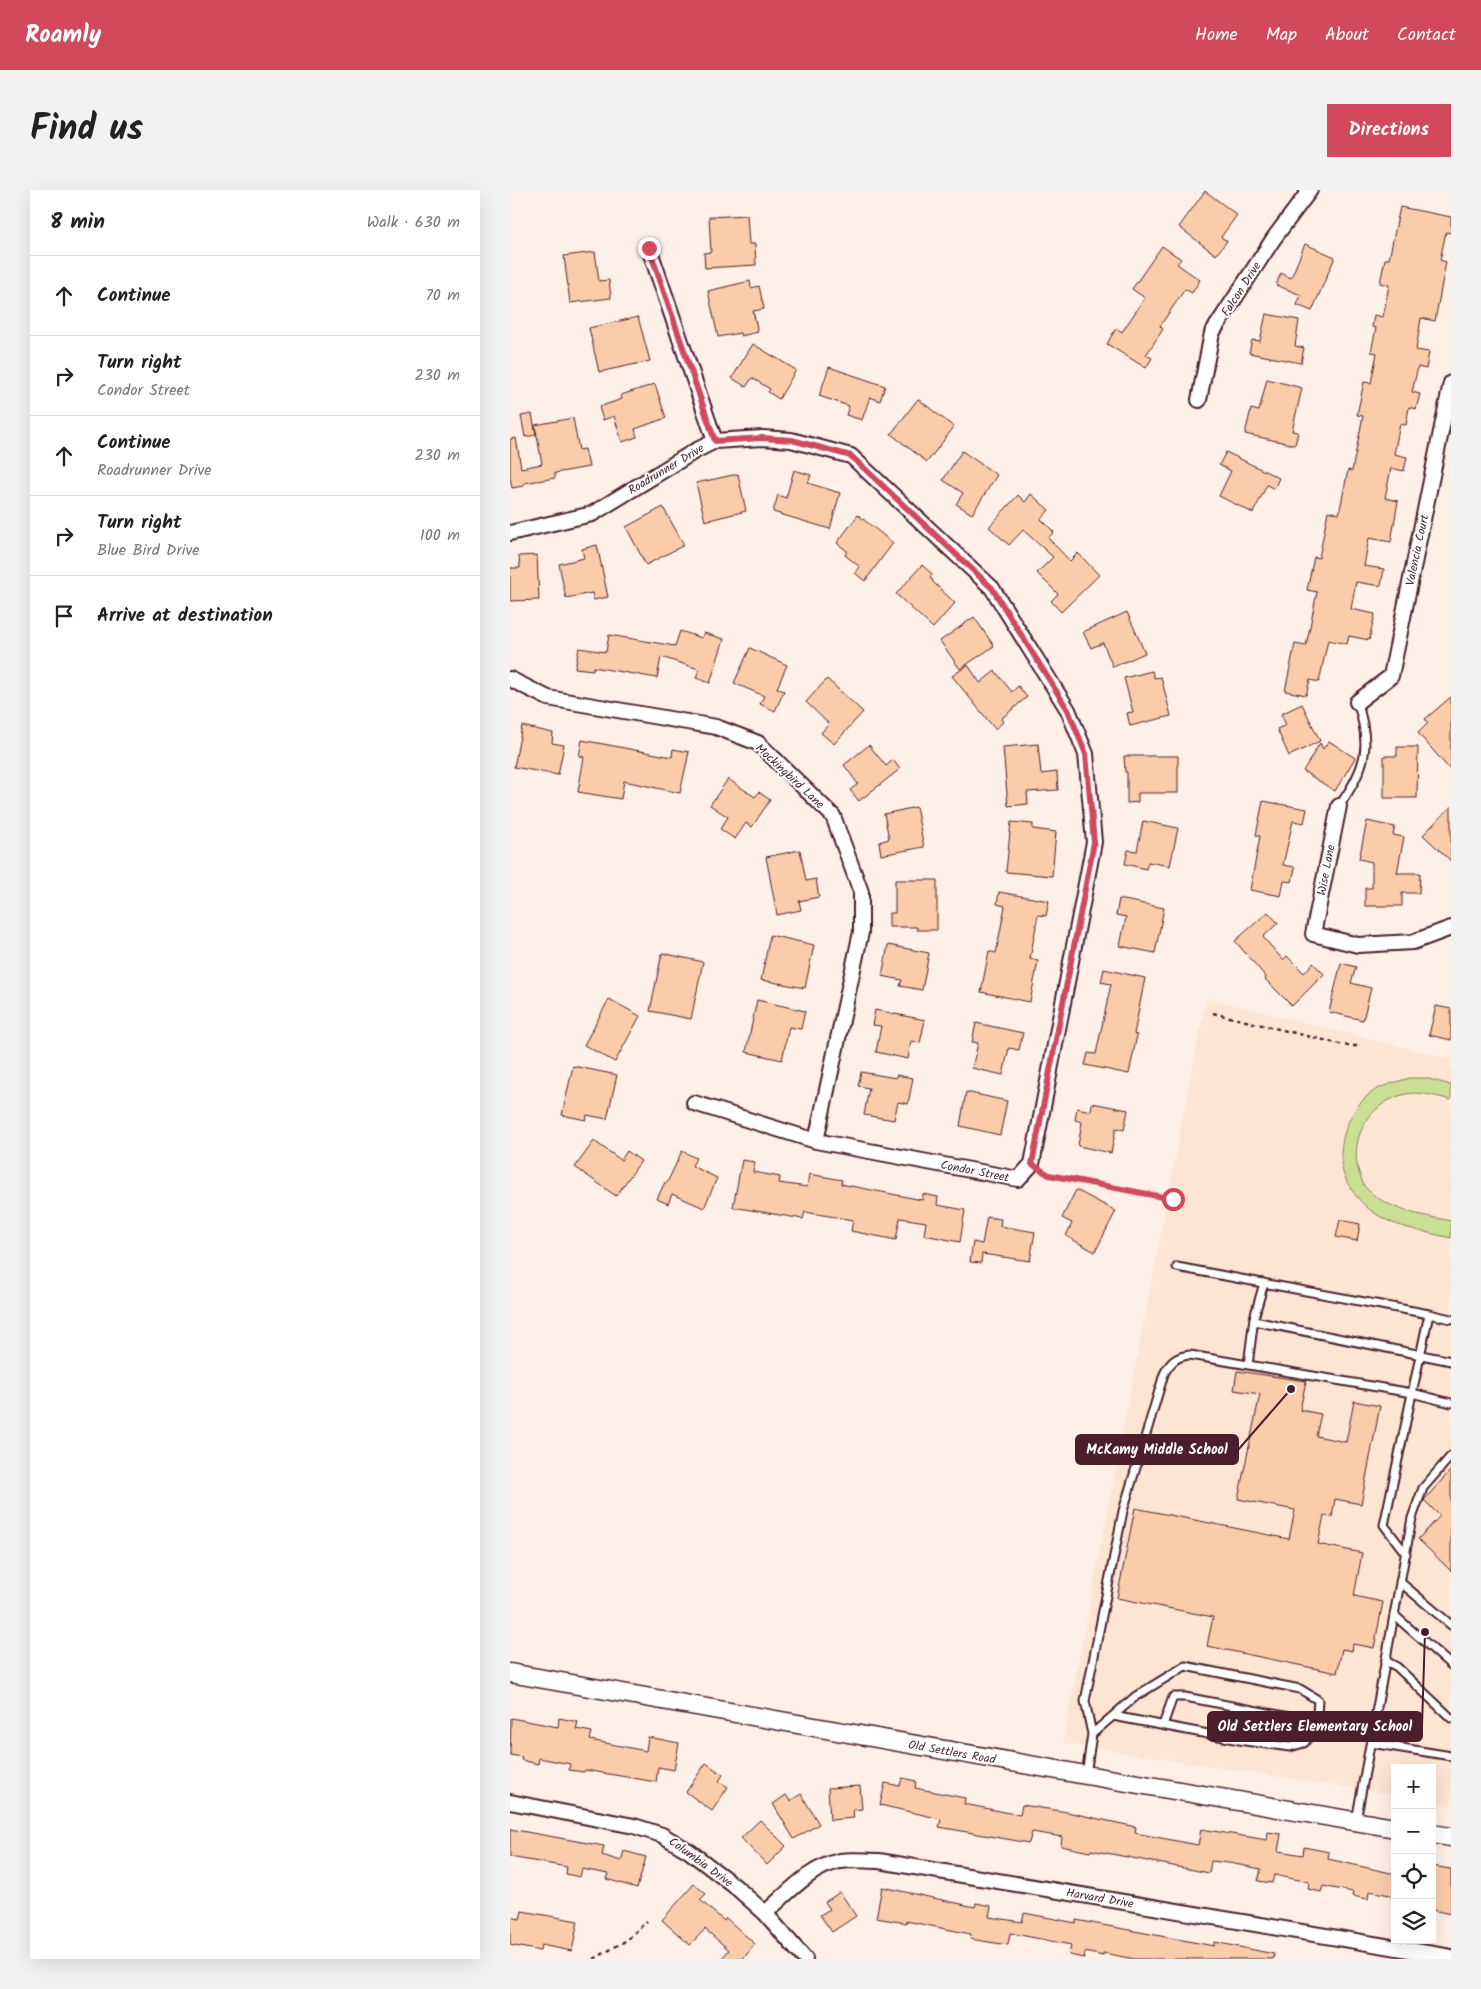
<!DOCTYPE html>
<meta charset="utf-8">
<style>
body{margin:0;font-family:Kalam,sans-serif;background:#f2f2f2;color:#222}
.controls{position:absolute;right:15px;bottom:15px;display:grid;overflow:hidden;border-radius:0px;box-shadow:0 5px 20px #0002}
.controls button{width:45px;height:45px;display:grid;place-items:center;padding:0;border:0;border-bottom:1px solid #e0e0e0;background:#fff;color:#222;font:25px sans-serif}
.stop{position:absolute;width:15px;height:15px;margin:-11px;border:4px solid #d1495b;border-radius:50%;background:#fff}
.stop.end{background:#d1495b;border-color:#fff;box-shadow:0 1px 5px #0008}
.list{margin:0;padding:0;list-style:none}
h2{display:flex;justify-content:space-between;align-items:center;height:65px;margin:0;padding:0 20px;font-size:21px}
h2 small{font-size:16px;font-weight:400;color:#767676}
.list li{display:grid;grid-template-columns:32px 1fr auto;gap:15px;align-items:center;box-sizing:border-box;height:80px;padding:0 20px;border-top:1px solid #e0e0e0}
.list b{display:block;font-size:19px;white-space:nowrap}
.list p{margin:0;font-size:16px;white-space:nowrap;color:#767676}
.list em{font-size:16px;font-style:normal;color:#767676}
.icon{flex:none;width:28px;height:28px;fill:none;stroke:currentColor;stroke-width:2;stroke-linecap:round;stroke-linejoin:round}
.map{position:relative;flex:none;width:941px;height:1769px;overflow:hidden;border-radius:0px}
header{display:flex;align-items:center;gap:30px;box-sizing:border-box;height:70px;padding:0 25px;background:#d1495b;color:#fff}
header strong{font-size:24px}
nav{display:flex;gap:28px;margin-inline-start:auto;font-size:18px}
.intro{display:flex;align-items:center;justify-content:space-between;box-sizing:border-box;height:120px;padding:0 30px}
h1{margin:0;font-size:35px}
.button{padding:12px 22px;border-radius:0px;background:#d1495b;color:#fff;font-size:18px;font-weight:700}
main{display:flex;gap:30px;padding:0 30px}
aside{flex:1;background:#fff;border-radius:0px;box-shadow:0 5px 20px #0002}
.map>svg:first-child{display:block}
</style>
<header>
<strong>Roamly</strong>
<nav><a>Home</a><a>Map</a><a>About</a><a>Contact</a></nav>
</header>
<div class="intro"><h1>Find us</h1><a class="button">Directions</a></div>
<main>
<aside>
<h2>8 min<small>Walk · 630 m</small></h2>
<ul class="list">
<li><svg class="icon" aria-label="ahead" viewBox="0 0 24 24"><path d="M12 20V5M6 11l6-6 6 6"/></svg><div><b>Continue</b></div><em>70 m</em></li>
<li><svg class="icon" aria-label="right" viewBox="0 0 24 24"><path d="M7 20v-9h11M14 6l5 5-5 5"/></svg><div><b>Turn right</b><p>Condor Street</p></div><em>230 m</em></li>
<li><svg class="icon" aria-label="ahead" viewBox="0 0 24 24"><path d="M12 20V5M6 11l6-6 6 6"/></svg><div><b>Continue</b><p>Roadrunner Drive</p></div><em>230 m</em></li>
<li><svg class="icon" aria-label="right" viewBox="0 0 24 24"><path d="M7 20v-9h11M14 6l5 5-5 5"/></svg><div><b>Turn right</b><p>Blue Bird Drive</p></div><em>100 m</em></li>
<li><svg class="icon" aria-label="arrive" viewBox="0 0 24 24"><path d="M6 21V4h12l-3 4 3 4H6"/></svg><div><b>Arrive at destination</b></div></li>
</ul>
</aside>
<div class="map">
<svg width="941" height="1769" viewBox="0 0 941 1769">
<rect width="100%" height="100%" fill="#fef0e6"/>
<filter id="ink" filterUnits="userSpaceOnUse"><feTurbulence type="fractalNoise" baseFrequency=".02" numOctaves="2"/><feDisplacementMap in="SourceGraphic" scale="10" xChannelSelector="R" yChannelSelector="G"/><feConvolveMatrix kernelMatrix="1 2 1 2 8 2 1 2 1" color-interpolation-filters="sRGB"/></filter>
<g filter="url(#ink)">
<path fill="#fde5d4" d="M696 808 941 869V1616L922 1612V1578H885V1605L553 1553Z"/>
<path fill="#cadf94" stroke="#8a7f60" d="M900 888H915L941 895V910C925 906 908 900 892 905 858 914 837 952 850 985 852 990 853 996 857 999 879 1021 912 1025 941 1031V1048C913 1041 882 1038 859 1019 848 1010 837 996 833 982 826 955 838 920 861 903 872 895 886 892 900 888Z"/>
<path fill="#fbccaa" stroke="#4a1f2b" d="M695 1 727 25 711 47 717 51 706 65 669 37Z
M890 17 941 27V43L936 42 930 70 936 72 925 131 911 128 906 160 919 162 916 179 908 177 902 202 910 204 906 219 899 217 896 235 890 234 884 264 897 267 894 281 881 278 875 308 888 311 881 352 859 348 854 376 874 379 871 396 846 392 841 419 865 424 859 450 839 446 837 454 818 450 809 492 800 490 796 505 775 501 785 454 796 456 807 402 797 400 804 367 809 368 818 321 829 324 838 280 842 281 853 226 847 225 854 192 861 193 867 163 861 162 866 138 862 137 864 125 873 127 879 95 870 93 875 69H879Z
M237 25 239 54H245L246 75 195 78 194 63 201 62 199 27Z
M795 54 825 67 802 121 787 115 791 105 766 95 771 83 781 88Z
M652 56 671 69 667 74 690 90 682 103 675 99 650 136 653 139 636 165 642 168 636 178 597 154 606 138 612 142 635 108 622 99Z
M85 62 89 91 99 90 101 108 60 113 54 66Z
M240 91 241 98 249 96 254 119 243 121 248 142 231 146 230 143 208 147 198 101Z
M756 124 789 130 785 156 794 158 791 173 739 163 742 150 750 151Z
M128 127 140 171 89 182 79 138Z
M243 154 286 180 269 209 258 202 260 199 242 188 236 197 222 188Z
M319 177 375 196 370 211 360 207 352 230 336 225 339 216 309 206Z
M757 189 792 198 782 241 788 242 785 255 735 244 741 219 749 221Z
M145 194 156 228 125 239 127 247 112 252 104 226 93 230 89 217 112 209 111 205Z
M408 209 444 237 417 272 381 244Z
M22 224 26 245 15 247 11 226Z
M63 228 69 260 75 259 79 277 45 283V288L14 293V296L2 298 0 287V249L6 248 11 278 32 274 25 235Z
M452 261 487 285 462 324 446 314 453 303 433 290Z
M716 262 769 288 764 299 757 295 743 323 709 306 721 281 709 275Z
M284 280 301 285 298 293 330 303 320 339 263 322 268 305 276 308Z
M228 284 236 321 195 331 186 293Z
M521 304 539 320 531 329 544 342 538 348 560 371 568 363 589 385 551 422 541 411 548 404 527 383 543 367 513 340 499 355 479 337 508 305 515 312Z
M153 317 174 355 136 375 116 337Z
M348 325 383 353 355 391 345 383 350 377 335 365 337 361 327 353Z
M87 355 98 407 84 410 82 403 56 408 49 374 74 368 72 359Z
M27 365 29 410 0 411V378H10L9 366Z
M412 375 422 384 420 388 423 390 422 391 445 413 423 438 386 404Z
M617 422 635 463 603 477 593 453 581 458 573 442Z
M464 427 484 456 450 479 430 451Z
M170 441 192 448 194 443 214 449 200 493 186 488 189 479 151 467 147 488 83 477V480L65 478 69 458 96 462 99 445 165 456Z
M240 458 277 475 267 498 274 501 265 521 250 514 254 506 224 493Z
M458 475 470 493 485 481 502 502 508 496 517 507 491 529 493 532 485 539 442 486Z
M642 481 644 488 651 487 661 526 620 536 617 523 623 522 614 488Z
M317 489 353 522 324 554 311 543 319 534 296 512Z
M941 507V581L908 543 918 533 915 529Z
M792 514 810 551 779 566 767 539 776 535 771 524Z
M12 536 43 543 42 553 54 555 48 585 4 577Z
M72 550 162 567 163 559 179 562 170 603 114 591 111 609 68 602 74 567 69 566Z
M819 551 845 568 825 601 793 581 810 553 813 559Z
M528 554 531 584 547 582 548 600 517 602 518 614 498 616 493 557Z
M359 555 376 576 383 570 390 579 349 611 340 600 348 594 334 575Z
M887 557H908L907 608H874V566H887Z
M614 566H668V603H628V612L617 613V582H615Z
M218 589 245 607 249 602 260 610 242 637 236 633 225 649 210 639 218 627 200 615Z
M753 611 797 619 794 633 783 631 773 675 785 677 782 692 774 691 771 706 740 700 750 646 746 645Z
M941 616V671L913 645Z
M406 617 414 657 371 665 369 652 379 649 374 624Z
M633 631 668 638 660 676 638 672 636 679 615 674 618 660 627 661Z
M857 631 885 637 883 645 894 647 887 683H910L909 703H892V716H855V698H862V672L849 669Z
M501 632 523 634V639L546 642 542 686 496 682Z
M290 660 296 691 306 689 309 707 289 711 291 720 267 725 256 667Z
M385 690H427V740H407V737H379V723H385Z
M489 702 539 711 536 726 528 725 520 769 528 771 520 812 471 802 479 761 486 763 495 716 487 714Z
M609 709 654 718 645 763 610 756 616 727 606 725Z
M758 722 768 733 753 747 773 770 777 766 794 783 803 773 814 784 782 816 755 789 756 787 725 751Z
M260 745 304 755 295 798 251 790Z
M378 755 419 763 412 800 390 796 392 790 372 786Z
M152 763 193 772 181 829 140 821Z
M831 773 846 777 841 793 861 798 853 830 819 822Z
M594 779 635 788 624 844 627 845 619 884 575 875 578 863 586 864 601 794 591 792Z
M99 809 130 826 105 872 74 855Z
M247 810 295 821 291 839 279 837 272 870 236 862Z
M926 816 941 819V850L919 845Z
M365 820 415 830 410 853 401 851 398 869 366 862 371 836 362 835Z
M466 833 513 843 509 860 499 858 493 885 462 878 468 853 462 852Z
M63 876 107 885 97 929 77 925 76 930 52 925Z
M351 882 386 888V885L403 888 398 914 388 912 384 930 354 925 359 898 348 896Z
M456 902 497 911 490 945 450 936Z
M582 913 618 920 614 940 606 938 601 963 568 956 572 932 565 930 567 918 581 921Z
M84 951 111 970 117 961 131 971 106 1006 65 977Z
M172 961 186 968 182 976 207 988 194 1018 162 1004 158 1014 147 1009 155 992 157 993Z
M232 970 245 972 243 982 270 987 269 993 297 997 299 984 332 990 331 994 412 1010 413 1004 428 1007 427 1015 455 1020 450 1052 414 1045 416 1032 390 1028 386 1050 341 1041 343 1030 295 1022 293 1029 223 1017Z
M566 1000 606 1021 585 1062 556 1046 562 1033 552 1028Z
M477 1027 491 1029 490 1036 525 1042 520 1071 472 1064 471 1073 460 1072 463 1052 472 1054Z
M830 1030 850 1034 847 1051 826 1047Z
M727 1181 796 1191 790 1220 811 1224 806 1246 836 1252 844 1211 870 1216 851 1314 825 1309 822 1327 814 1326 808 1354 852 1363 844 1406 873 1412 864 1458 843 1454 842 1461 832 1459 827 1483 697 1456 703 1427 607 1408 625 1318 779 1349 785 1320 728 1309 750 1204 724 1200Z
M941 1280V1381L908 1349 930 1326 914 1310Z
M1 1528 48 1537 49 1528 68 1532 66 1539 82 1542 80 1550 136 1561 138 1547 169 1553 164 1580 148 1577 146 1592 75 1580 74 1582 59 1580 60 1574 29 1568 28 1574 11 1570 12 1567 0 1565Z
M196 1573 213 1585 209 1591 218 1597 202 1621 176 1602Z
M392 1588 406 1591 405 1598 455 1608 454 1614 510 1625 512 1615 557 1622 626 1637 625 1643 688 1655 691 1639 757 1650 758 1642 771 1644 768 1661 793 1665 794 1657 819 1662 818 1669 885 1684V1706L859 1701 858 1709 842 1706 843 1702 813 1696 811 1702 798 1699 799 1692 764 1685 762 1693 748 1691 751 1679 719 1673 701 1671 699 1683 581 1660 580 1662 551 1656 552 1647 522 1642 519 1653 429 1637 431 1629 370 1615 375 1593 390 1596Z
M350 1596 352 1619 343 1620 344 1628 320 1630 318 1598Z
M291 1604 309 1634 284 1649 263 1614 276 1605 280 1611Z
M250 1630 276 1656 257 1675 231 1648Z
M0 1639 94 1656 92 1665 111 1671 114 1661 136 1667 127 1698 96 1689 98 1684 72 1679 70 1687 56 1684 57 1677 0 1667Z
M922 1676 941 1679V1724L922 1720Z
M184 1694 196 1704 190 1710 214 1731 216 1728 245 1754 233 1769H211L219 1760 195 1739 180 1755 152 1730Z
M372 1697 465 1717 466 1713 481 1716 479 1727 512 1732 514 1723 566 1733V1730L704 1756V1752L764 1764 763 1769H624L593 1763V1766L575 1762 574 1768 559 1765 561 1755 500 1743 498 1755 460 1749 461 1744 396 1731V1733L366 1728Z
M330 1702 346 1726 322 1742 310 1725 320 1719 315 1712Z
M12 1721 68 1731 62 1761 31 1755 30 1761 0 1755V1727L10 1729Z"/>
<g fill="none" stroke-linecap="round" stroke-linejoin="round">
<g stroke="#4a1f2b" stroke-width="11">
<path id="service" d="M829 616C856 578 862 556 847 512
M667 1077 919 1124 874 1335 896 1364
M919 1124 941 1129
M744 1131 941 1171
M738 1175 744 1128 754 1093
M890 1392 941 1435
M884 1425 941 1475
M876 1471 887 1477 941 1528
M653 1535 663 1507H675L806 1532
M582 1544 626 1506 675 1476 790 1499 808 1510 806 1538 794 1553 780 1557 735 1551 603 1526
M861 1553 941 1566
M576 1585 582 1544 575 1511 613 1321 654 1184C660 1172 667 1166 680 1165L902 1203 941 1213
M846 1631 902 1328 913 1298 941 1266"/>
</g>
<g stroke="#4a1f2b" stroke-width="18">
<path id="minor" d="M139 58 205 251
M689 210 702 143 764 48 800 0
M0 343 82 324 185 261 205 251 252 248 281 250 341 266 482 398 558 520 576 564 584 652 522 974 508 989 306 951 184 913
M0 489 38 508 206 537 248 553 323 626 351 702V742L306 951
M847 512 881 486 941 193
M829 616 803 744 848 755 903 752 941 738
M0 1612 124 1636 152 1645 179 1661 227 1698 255 1723 295 1769
M255 1723C277 1704 300 1677 330 1671 343 1669 356 1671 369 1671L941 1767"/>
</g>
<g stroke="#4a1f2b" stroke-width="21">
<path id="tertiary" d="M0 1483 576 1585 885 1638
M922 1644 941 1647"/>
</g>
<path stroke="#4a1f2b" stroke-width="2.5" stroke-dasharray="4 4" stroke-linecap="butt" d="M703 823 838 856H848
M532 981 539 985 663 1009
M84 1769 117 1750 137 1731"/>
<use href="#service" stroke="#fff" stroke-width="7"/>
<use href="#minor" stroke="#fff" stroke-width="14"/>
<use href="#tertiary" stroke="#fff" stroke-width="18"/>
</g>
</g>
<g fill="none" stroke-linecap="round" stroke-linejoin="round" filter="url(#ink)">
<path stroke="#d1495b" stroke-width="6" d="M139 58 205 251 252 248 282 250 341 266 482 398 558 520 576 564 584 652 522 974 539 985 663 1009"/>
</g>
<g text-anchor="middle" stroke-width="4" stroke-linejoin="round" paint-order="stroke">
<g font-size="12" fill="#4a1f2b" stroke="#fff">
<text transform="translate(731 99) rotate(-57)" y="4">Falcon Drive</text>
<text transform="translate(156 279) rotate(-31)" y="4">Roadrunner Drive</text>
<text transform="translate(907 360) rotate(-78)" y="4">Valencia Court</text>
<text transform="translate(280 586) rotate(43)" y="4">Mockingbird Lane</text>
<text transform="translate(816 680) rotate(-79)" y="4">Wise Lane</text>
<text transform="translate(465 981) rotate(11)" y="4">Condor Street</text>
<text transform="translate(442 1562) rotate(10)" y="4">Old Settlers Road</text>
<text transform="translate(191 1672) rotate(36)" y="4">Columbia Drive</text>
<text transform="translate(590 1708) rotate(10)" y="4">Harvard Drive</text>
</g>
</g>
<path fill="none" stroke="#4a1f2b" stroke-width="2" d="M781 1199L728 1260M915 1442L912 1536"/>
<g fill="#4a1f2b" stroke="#fff" stroke-width="2">
<circle cx="781" cy="1199" r="5"/>
<circle cx="915" cy="1442" r="5"/>
</g>
<g fill="#4a1f2b" stroke="#4a1f2b" stroke-width="2">
<rect x="566" y="1245" width="162" height="29" rx="5"/>
<rect x="698" y="1522" width="214" height="29" rx="5"/>
</g>
<g font-size="14" text-anchor="middle" font-weight="bold" fill="#fff">
<text x="647" y="1264">McKamy Middle School</text>
<text x="805" y="1541">Old Settlers Elementary School</text>
</g>
</svg>
<div class="controls">
<button>+</button>
<button>−</button>
<button><svg class="icon" aria-label="locate" viewBox="0 0 24 24"><circle cx="12" cy="12" r="6"/><path d="M12 2v4M12 18v4M2 12h4M18 12h4"/></svg></button>
<button><svg class="icon" aria-label="layers" viewBox="0 0 24 24"><path d="M12 4l9 5-9 5-9-5zM3 14l9 5 9-5"/></svg></button>
</div>
<div class="stop" style="left:663px;top:1009px"></div>
<div class="stop end" style="left:139px;top:58px"></div>
</div>
</main>
